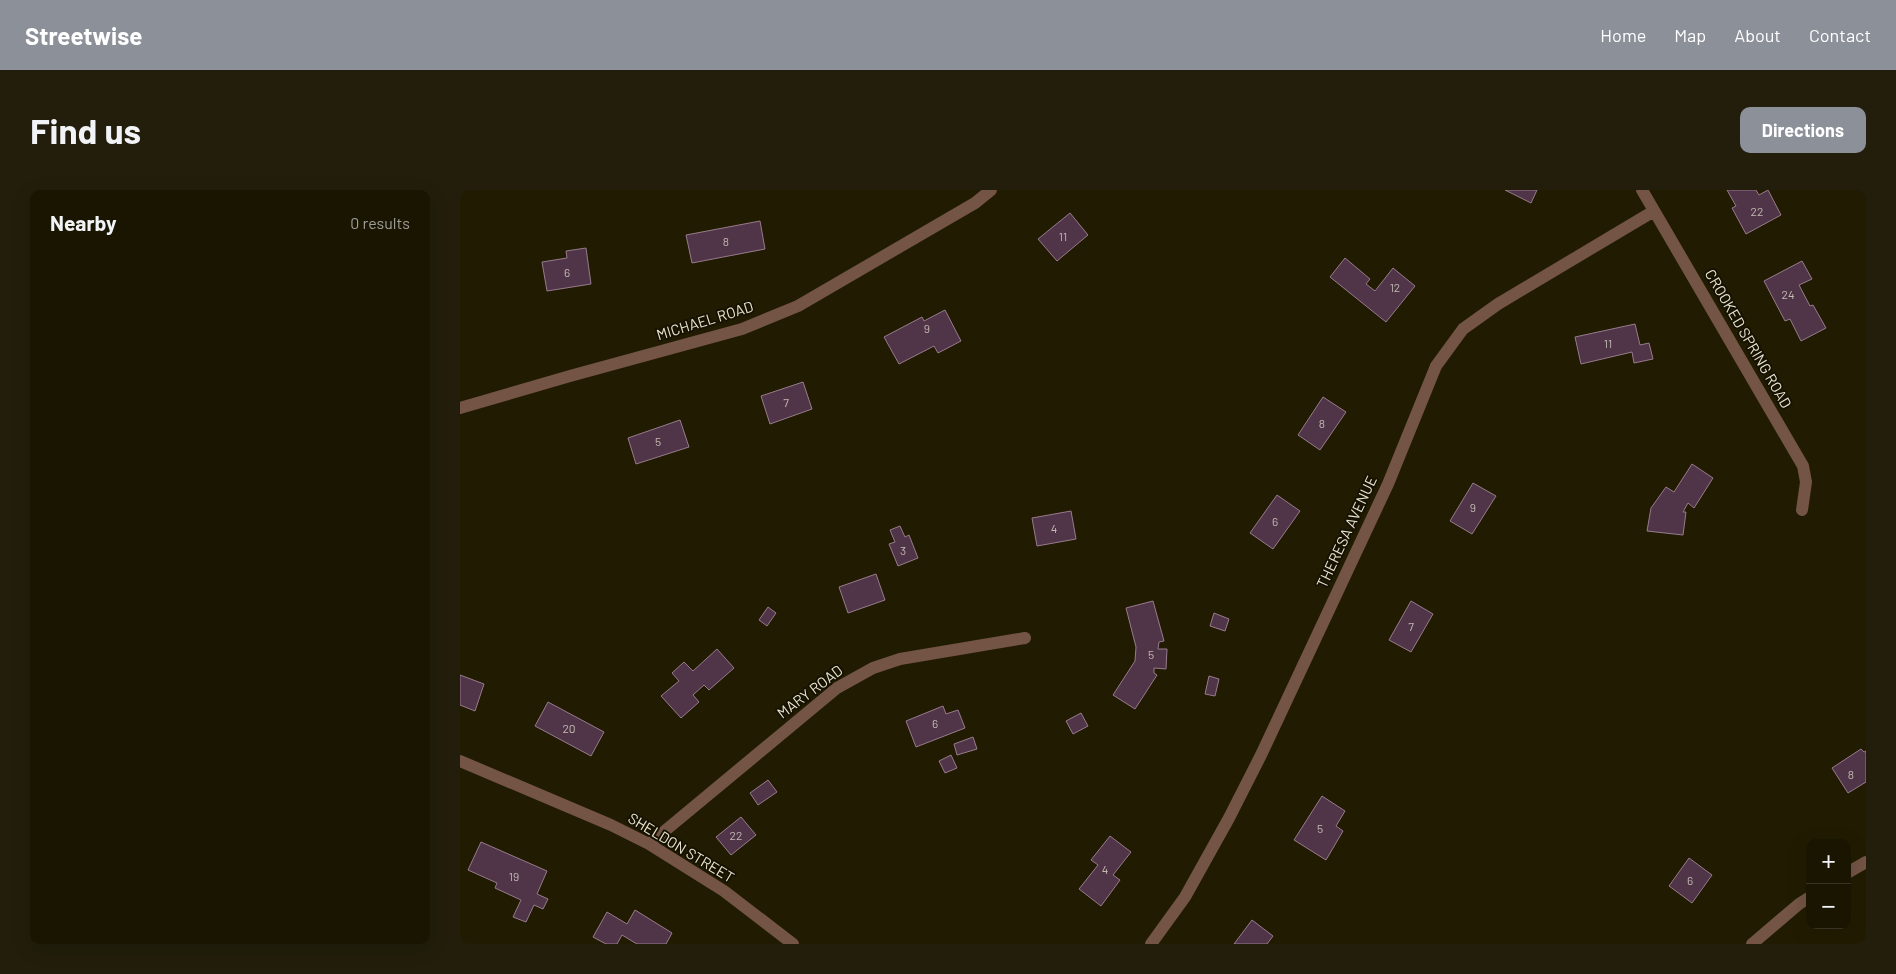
<!DOCTYPE html>
<meta charset="utf-8">
<style>
body{margin:0;font-family:Barlow,sans-serif;background:#221e0b;color:#f1f3f6}
.controls{position:absolute;right:15px;bottom:15px;display:grid;overflow:hidden;border-radius:10px;box-shadow:0 5px 20px #0002}
.controls button{width:45px;height:45px;display:grid;place-items:center;padding:0;border:0;border-bottom:1px solid #373423;background:#191501;color:#f1f3f6;font:25px sans-serif}
.list{margin:0;padding:0;list-style:none}
h2{display:flex;justify-content:space-between;align-items:center;height:65px;margin:0;padding:0 20px;font-size:21px}
h2 small{font-size:16px;font-weight:400;color:#9f9f99}
.map{position:relative;flex:none;width:1406px;height:754px;overflow:hidden;border-radius:10px}
header{display:flex;align-items:center;gap:30px;box-sizing:border-box;height:70px;padding:0 25px;background:#8c9099;color:#fff}
header strong{font-size:24px}
nav{display:flex;gap:28px;margin-inline-start:auto;font-size:18px}
.intro{display:flex;align-items:center;justify-content:space-between;box-sizing:border-box;height:120px;padding:0 30px}
h1{margin:0;font-size:35px}
.button{padding:12px 22px;border-radius:10px;background:#8c9099;color:#fff;font-size:18px;font-weight:700}
main{display:flex;gap:30px;padding:0 30px}
aside{flex:1;background:#191501;border-radius:10px;box-shadow:0 5px 20px #0002}
.map>svg:first-child{display:block}
</style>
<header>
<strong>Streetwise</strong>
<nav><a>Home</a><a>Map</a><a>About</a><a>Contact</a></nav>
</header>
<div class="intro"><h1>Find us</h1><a class="button">Directions</a></div>
<main>
<aside>
<h2>Nearby<small>0 results</small></h2>
<ul class="list">
</ul>
</aside>
<div class="map">
<svg width="1406" height="754" viewBox="0 0 1406 754">
<rect width="100%" height="100%" fill="#211c01"/>
<path fill="#503548" stroke="#977b8d" d="M1045 0H1077L1071 13Z
M1267 0H1296L1299 5 1308 0 1321 25 1286 44 1272 18 1276 16Z
M610 23 628 45 597 71 578 49Z
M300 31 305 59 232 73 226 45Z
M126 58 131 94 87 101 82 72 107 68 106 61Z
M885 68 910 89 906 94 915 101 933 78 955 96 926 132 870 87Z
M1342 71 1352 89 1339 95 1350 116 1353 115 1366 138 1341 151 1330 129 1325 131 1304 91Z
M485 120 501 151 478 163 474 156 439 174 424 147 462 127 464 131Z
M1175 134 1180 155 1189 153 1193 169 1174 173 1172 162 1121 174 1115 147Z
M343 192 352 219 310 234 301 206Z
M863 207 886 222 860 260 838 245Z
M220 230 229 257 176 274 168 248Z
M1232 274 1253 288 1234 318 1228 313 1223 322H1226L1223 345 1187 341 1191 318 1206 297 1214 302Z
M1013 293 1036 306 1012 344 990 331Z
M817 305 840 321 813 359 790 343Z
M611 321 616 349 577 356 572 328Z
M440 336 445 347 449 345 458 368 438 376 429 354 435 352 430 340Z
M416 384 425 410 388 423 379 397Z
M693 411 704 451 699 452 698 459H707L706 479 694 478V483L697 485 675 519 653 505 675 471 676 457 666 418Z
M951 411 973 424 951 462 929 450Z
M308 417 316 423 307 436 299 430Z
M754 423 769 429 765 441 750 436Z
M257 459 274 478 249 500 244 495 233 505 239 512 221 528 201 506 219 491 212 483 224 472 233 481Z
M0 485 24 494 15 521 0 515Z
M749 486 759 489 755 506 745 504Z
M88 512 144 542 131 566 75 536Z
M483 516 486 524 498 520 505 538 456 557 446 531Z
M621 523 628 536 613 544 606 531Z
M513 547 517 559 497 565 494 554Z
M1401 559 1404 562 1406 561V592L1388 603 1372 578Z
M491 565 497 578 485 583 479 571Z
M308 590 317 602 298 615 290 603Z
M862 606 885 621 876 636 883 641 866 670 834 650Z
M281 627 296 645 271 665 256 647Z
M650 646 671 662 653 685 660 690 641 716 619 699 638 675 631 670Z
M21 652 87 681 77 704 88 709 83 719 74 715 66 732 53 727 61 710 35 698 37 693 8 680Z
M1229 668 1252 685 1232 713 1209 696Z
M175 720 212 743 206 754H177L162 745 157 754H146L133 747 147 722 167 734Z
M792 730 813 746 807 754H774Z"/>
<g fill="none" stroke-linecap="round" stroke-linejoin="round">
<path stroke="#735445" stroke-width="12" d="M1182 0 1343 276 1346 292 1342 320
M0 218 110 186 282 139 338 116 515 13 531 0
M0 571 151 635 189 654 264 701 333 754
M189 654 377 498 413 478 440 469 565 448
M1387 683 1406 672
M691 754 725 707 769 628 801 565 928 294 976 176 1003 139 1038 114 1194 21
M1292 754 1339 714 1350 707"/>
</g>
<g text-anchor="middle" stroke-width="4" stroke-linejoin="round" paint-order="stroke">
<g font-size="12" fill="#c2b9b2">
<text x="1297" y="26">22</text>
<text x="603" y="51">11</text>
<text x="266" y="56">8</text>
<text x="107" y="87">6</text>
<text x="935" y="102">12</text>
<text x="1328" y="109">24</text>
<text x="467" y="143">9</text>
<text x="1148" y="158">11</text>
<text x="326" y="217">7</text>
<text x="862" y="238">8</text>
<text x="198" y="256">5</text>
<text x="1013" y="322">9</text>
<text x="815" y="336">6</text>
<text x="594" y="343">4</text>
<text x="443" y="365">3</text>
<text x="951" y="441">7</text>
<text x="691" y="469">5</text>
<text x="475" y="538">6</text>
<text x="109" y="543">20</text>
<text x="1391" y="589">8</text>
<text x="860" y="643">5</text>
<text x="276" y="650">22</text>
<text x="645" y="684">4</text>
<text x="54" y="691">19</text>
<text x="1230" y="695">6</text>
</g>
<g font-size="15" fill="#e8e5d5" stroke="#171200">
<text transform="translate(245 131) rotate(-17)" y="5">MICHAEL ROAD</text>
<text transform="translate(1288 149) rotate(60)" y="5">CROOKED SPRING ROAD</text>
<text transform="translate(887 342) rotate(-65)" y="5">THERESA AVENUE</text>
<text transform="translate(350 502) rotate(-37)" y="5">MARY ROAD</text>
<text transform="translate(221 658) rotate(31)" y="5">SHELDON STREET</text>
</g>
</g>
</svg>
<div class="controls">
<button>+</button>
<button>−</button>
</div>
</div>
</main>
